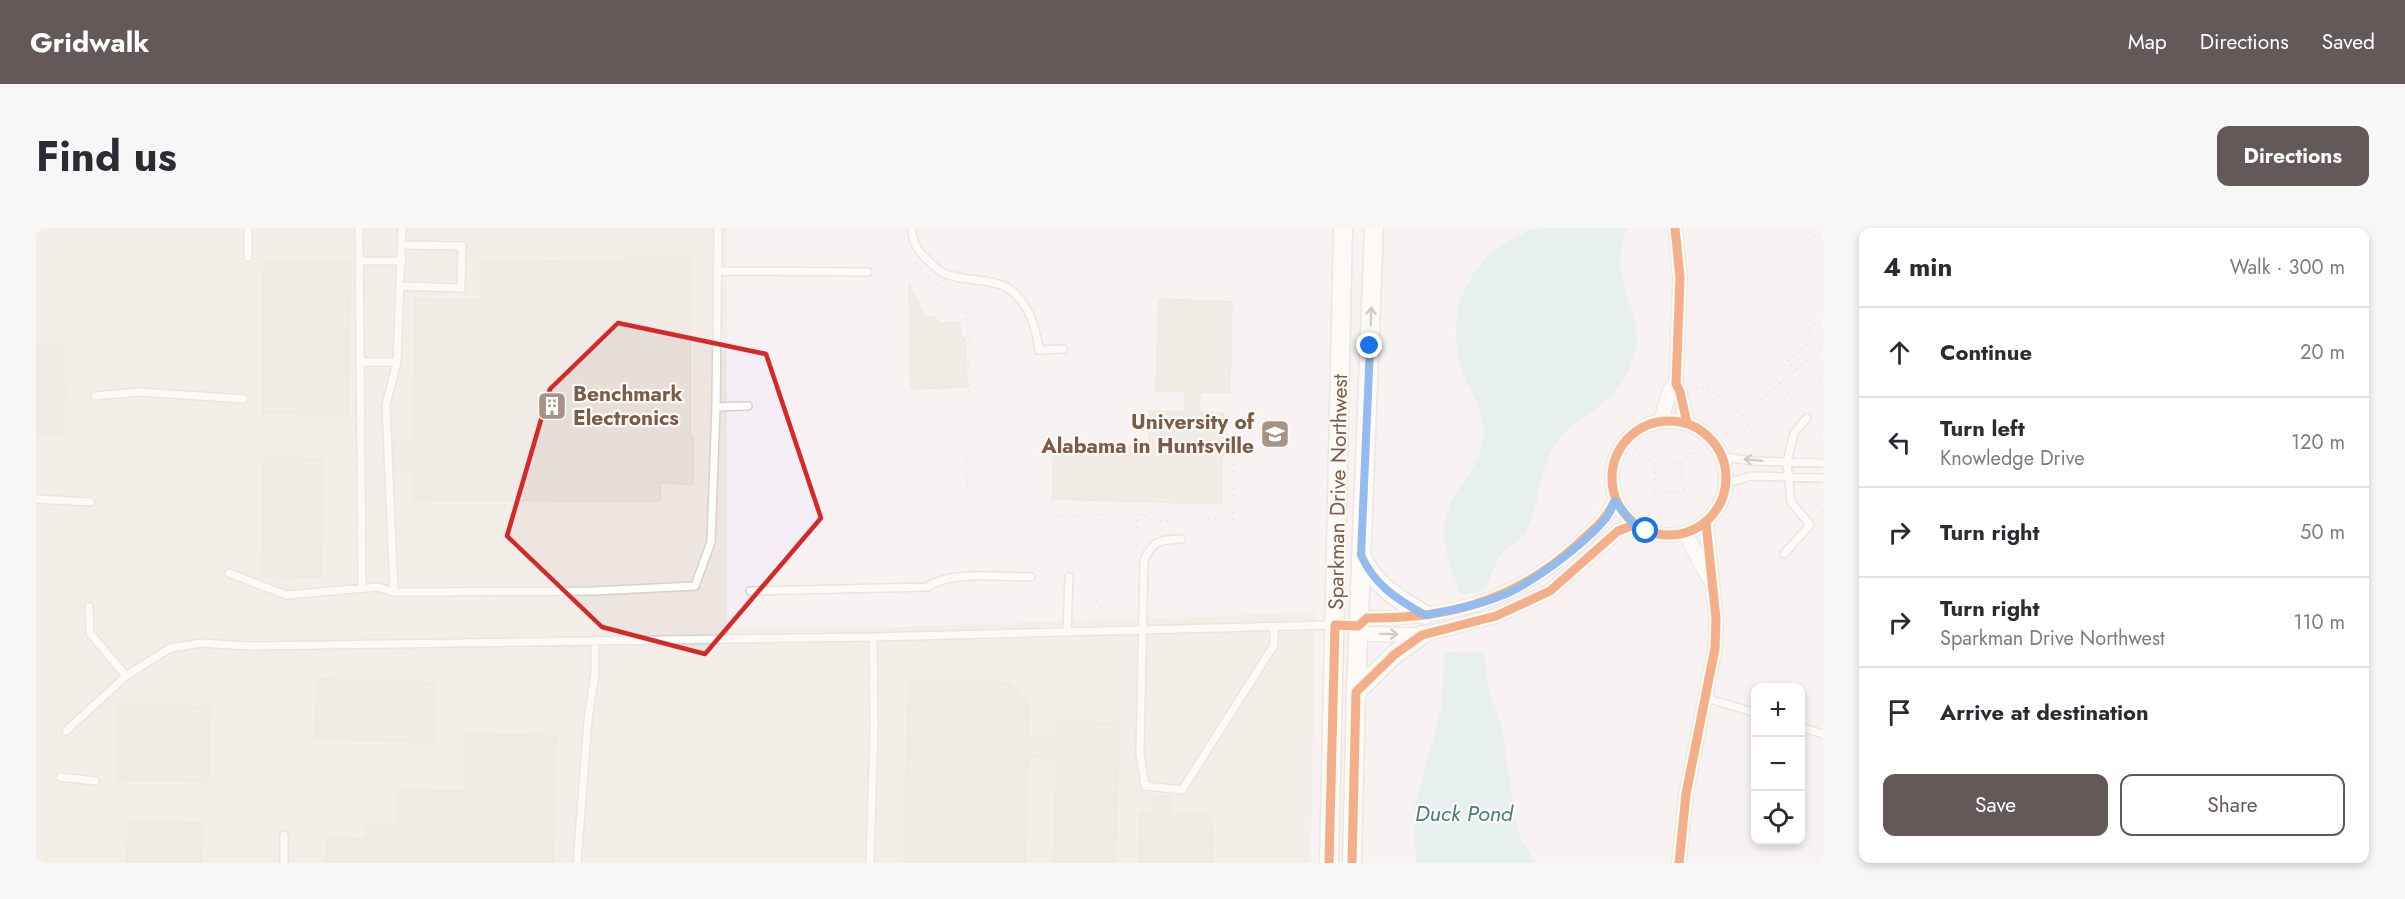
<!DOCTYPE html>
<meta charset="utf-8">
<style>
body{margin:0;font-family:Jost,sans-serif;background:#f7f7f7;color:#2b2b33}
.controls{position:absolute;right:18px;bottom:18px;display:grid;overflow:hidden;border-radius:12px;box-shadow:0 3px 9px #0003}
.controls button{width:54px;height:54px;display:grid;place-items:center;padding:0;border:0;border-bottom:2px solid #e1e1e2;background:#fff;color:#2b2b33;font:30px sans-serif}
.stop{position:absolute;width:18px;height:18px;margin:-14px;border:4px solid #1a73e8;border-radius:50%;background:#fff}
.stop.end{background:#1a73e8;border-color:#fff;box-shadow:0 2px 6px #0008}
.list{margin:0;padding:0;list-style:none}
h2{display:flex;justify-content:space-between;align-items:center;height:78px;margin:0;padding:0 24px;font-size:26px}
h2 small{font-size:20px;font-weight:400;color:#7c7c81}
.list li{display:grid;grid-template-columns:39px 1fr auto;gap:18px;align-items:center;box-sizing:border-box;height:90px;padding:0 24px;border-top:2px solid #e1e1e2}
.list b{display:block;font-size:22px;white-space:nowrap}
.list p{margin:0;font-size:20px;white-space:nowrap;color:#7c7c81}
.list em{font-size:20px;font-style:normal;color:#7c7c81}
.actions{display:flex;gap:12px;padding:18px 24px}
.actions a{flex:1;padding:14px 0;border:2px solid #625958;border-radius:12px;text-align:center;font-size:21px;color:#625958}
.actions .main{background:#625958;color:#fff}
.icon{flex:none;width:33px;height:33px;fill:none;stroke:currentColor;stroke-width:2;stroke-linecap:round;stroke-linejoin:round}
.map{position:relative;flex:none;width:1787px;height:635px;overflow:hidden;border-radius:12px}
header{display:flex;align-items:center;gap:36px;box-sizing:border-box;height:84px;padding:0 30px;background:#625958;color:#fff}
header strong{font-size:28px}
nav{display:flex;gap:33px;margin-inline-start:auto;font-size:21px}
.intro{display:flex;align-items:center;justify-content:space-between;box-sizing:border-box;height:144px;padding:0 36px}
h1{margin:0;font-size:42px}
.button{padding:15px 27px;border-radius:12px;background:#625958;color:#fff;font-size:21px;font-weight:700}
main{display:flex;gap:36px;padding:0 36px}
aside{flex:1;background:#fff;border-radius:12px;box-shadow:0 3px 9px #0003}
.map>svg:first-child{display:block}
</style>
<header>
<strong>Gridwalk</strong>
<nav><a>Map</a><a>Directions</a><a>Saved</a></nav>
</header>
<div class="intro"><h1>Find us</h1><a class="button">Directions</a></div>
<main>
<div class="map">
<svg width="1787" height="635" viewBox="0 0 1787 635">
<rect width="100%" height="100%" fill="#f9f5f0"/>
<path fill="#ede5e0" d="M0 0H691V400L854 399 1279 384 1275 635H0Z"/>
<path fill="#f6eef6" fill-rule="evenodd" d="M692 0H1787V635H1275L1279 384 854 399 691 400ZM1720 460H1764V612H1720Z"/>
<path fill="#d0e8ea" d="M1502 0H1591C1586 14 1583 29 1585 45 1590 74 1608 97 1598 128 1591 151 1578 169 1558 182 1547 190 1535 197 1526 207 1500 239 1507 273 1489 305 1485 313 1476 316 1469 322 1460 332 1454 351 1448 363L1425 367C1411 327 1397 304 1421 263 1431 248 1443 234 1447 215 1452 186 1437 172 1428 147 1403 82 1437 19 1502 0Z
M1408 424 1448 425 1452 459 1466 499 1479 592 1483 606 1499 635H1380L1378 581 1406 478Z"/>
<path fill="#e6ded7" stroke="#e2d8d2" stroke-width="1.5" d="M589 30H654V208H657V256L624 255V273L378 272V243H358L357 214H378L379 71 445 72 446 32 589 34Z
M228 33 314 34 312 186 227 185Z
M873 55 888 88 899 90 905 95 924 94 925 110H929L931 159 875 161Z
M1123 71 1196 74 1194 165 1164 164 1163 184 1188 185 1185 276 1017 271 1018 216 1113 219 1114 183 1148 184 1149 163H1120Z
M0 117H26V157H31V169H26V206H0Z
M228 230 287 231 285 349 226 348Z
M281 451 400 455 398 514 279 511Z
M873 452 974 455 993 474 992 509 1022 510V494L1083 495 1079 635H1018L1021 530 992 529 989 635H868Z
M82 477 174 479 172 553 81 552Z
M430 506 520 508 517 635H290L291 610 330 611V596H361V562L428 563Z
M1117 568H1135L1134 585 1175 586V600H1177L1176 635H1103L1104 584 1117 585Z
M93 593 167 595 165 635H91Z"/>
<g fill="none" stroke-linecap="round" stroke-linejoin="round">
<g stroke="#d7d1cb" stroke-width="10">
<path id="lane" d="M212 0V29
M323 0 326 359
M876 0C876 13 882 24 892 32 896 36 901 42 906 44 922 54 955 49 973 61 992 74 1000 100 1003 122L1027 121
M324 33H366
M682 43 832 44
M365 58 425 60 426 18 366 17
M325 134H361
M59 168 103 164 208 171
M680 179 712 178
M1689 229 1716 233 1787 235
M1692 255 1715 248 1787 250
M0 271 54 274
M1145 311C1123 312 1118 312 1108 332L1104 525 1109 558 1146 562 1238 417V399
M1748 326 1774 297 1755 274 1751 234 1758 205 1771 190
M193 345 250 367 342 359 358 364 557 363 659 358 675 314 680 179 682 0
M714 363 891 359C916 342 965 349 995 349
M358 364 350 177 361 134 366 0
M53 379 54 405 90 448
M1031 404 1033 349
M1670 470 1720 485
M1764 499 1787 506
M30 503 90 448 134 420 165 415 213 418 837 409 1296 397
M24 549 59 553
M248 607V635
M541 635 552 492 559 445V412
M834 635 838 498 837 409"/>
</g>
<g stroke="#d7d1cb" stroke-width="16">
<path id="street" d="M1639 0 1644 50 1640 156 1644 164 1651 195
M1576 250a57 57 0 1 1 114 0a57 57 0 1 1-114 0Z
M1625 193 1633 164 1640 156
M1650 306 1672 349
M1322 398 1330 406 1386 407 1460 388 1514 363 1582 303 1598 297
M1322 398 1331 390C1414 391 1481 372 1543 315 1558 301 1570 292 1579 273
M1643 635 1650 566 1679 420 1680 391 1670 295"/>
</g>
<g stroke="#d9d2cb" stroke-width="21">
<path id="secondary" d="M1325 327C1338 357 1362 371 1389 387
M1320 464 1358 427 1386 407
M1293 635 1307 0
M1316 635 1320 464 1338 0"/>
</g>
<path stroke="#dcd5d0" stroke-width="2" stroke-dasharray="1.5 4.5" stroke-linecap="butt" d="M1768 0 1787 13
M880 35 894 51 923 69 928 77 932 104 933 179
M1760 142 1752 133 1779 110 1772 102 1787 89
M1744 155 1758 172 1787 149
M1658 162V158C1692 166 1711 191 1726 222
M1014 166 1018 179
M1017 195 1016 288 1107 286 1114 293 1197 291 1199 197
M1687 202 1787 120
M1784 205 1787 202
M1594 217 1618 236 1645 235 1647 263 1620 265 1618 236
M1645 235 1664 212
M1647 263 1670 282
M931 271 932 201
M1781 277 1787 282
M1602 285 1620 265
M1101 286V322
M1058 367 1070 387
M849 473 850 488"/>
<use href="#lane" stroke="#fefefd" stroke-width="7"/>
<use href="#street" stroke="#fefefd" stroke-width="14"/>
<use href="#secondary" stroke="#fefefd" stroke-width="18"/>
<g stroke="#fffaf3" stroke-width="13">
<path id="cycleway" d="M1639 0 1644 50 1640 156 1644 164 1651 195
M1576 250a57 57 0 1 1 114 0a57 57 0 1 1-114 0Z
M1293 635 1299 397 1322 398 1331 390C1414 391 1481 372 1543 315 1558 301 1570 292 1579 273
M1316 635 1320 464 1358 427 1386 407 1460 388 1514 363 1582 303 1598 297
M1643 635 1650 566 1679 420 1680 391 1670 295"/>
</g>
<use href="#cycleway" stroke="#e8590c" stroke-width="9"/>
</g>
<defs><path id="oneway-shaft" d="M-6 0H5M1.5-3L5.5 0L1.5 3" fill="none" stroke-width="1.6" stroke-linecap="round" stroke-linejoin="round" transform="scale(1.5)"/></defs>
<g stroke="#a8958b">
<use href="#oneway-shaft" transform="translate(1335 88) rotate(-88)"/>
<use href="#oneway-shaft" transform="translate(1717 232) rotate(-175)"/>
<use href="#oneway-shaft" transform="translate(1353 406) rotate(1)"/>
</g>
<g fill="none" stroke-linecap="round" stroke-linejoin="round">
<path stroke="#1a73e8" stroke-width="8" d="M1334 118 1325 327C1338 357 1362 372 1389 387 1414 383 1438 378 1462 369 1492 359 1550 315 1570 290 1574 285 1576 279 1579 273L1598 297 1610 303"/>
</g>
<path d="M0 0H1787V635H0ZM582 95 730 126 785 290 669 426 566 399 471 308 514 161Z" fill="#f9f5f0" fill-opacity=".55" fill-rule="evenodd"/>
<path fill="none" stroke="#d62828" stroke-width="4.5" stroke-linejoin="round" d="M582 95 730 126 785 290 669 426 566 399 471 308 514 161Z"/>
<defs>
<g id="building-square" transform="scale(1.5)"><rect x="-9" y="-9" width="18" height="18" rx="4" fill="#a69286" stroke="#fffaf3"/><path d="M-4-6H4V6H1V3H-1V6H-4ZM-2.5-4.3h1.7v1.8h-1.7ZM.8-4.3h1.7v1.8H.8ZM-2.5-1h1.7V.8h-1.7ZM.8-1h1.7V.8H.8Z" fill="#fff"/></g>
<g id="university-square" transform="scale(1.5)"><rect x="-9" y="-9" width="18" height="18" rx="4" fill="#a69286" stroke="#fffaf3"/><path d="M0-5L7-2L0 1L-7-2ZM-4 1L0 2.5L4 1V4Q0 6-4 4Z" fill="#fff"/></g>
</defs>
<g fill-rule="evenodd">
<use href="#building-square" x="516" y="178"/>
<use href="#university-square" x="1239" y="206"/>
</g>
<g text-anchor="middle" stroke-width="4.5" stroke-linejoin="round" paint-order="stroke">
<g font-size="21" font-weight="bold" fill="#7a5c4d" stroke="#fffaf3" text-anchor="start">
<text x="537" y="173">Benchmark<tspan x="537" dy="24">Electronics</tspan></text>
<text x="1218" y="201" text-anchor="end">University of<tspan x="1218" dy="24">Alabama in Huntsville</tspan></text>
</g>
<g font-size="21" fill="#7a5c4d" stroke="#fffaf3">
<text transform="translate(1302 264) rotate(-89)" y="7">Sparkman Drive Northwest</text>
</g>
<g font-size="22" font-style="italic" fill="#437c86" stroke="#fffaf3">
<text x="1428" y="593">Duck Pond</text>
</g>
</g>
</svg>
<div class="controls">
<button>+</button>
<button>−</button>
<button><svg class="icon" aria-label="locate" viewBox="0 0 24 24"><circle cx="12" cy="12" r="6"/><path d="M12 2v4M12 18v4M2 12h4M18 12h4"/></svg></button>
</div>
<div class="stop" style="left:1610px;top:303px"></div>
<div class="stop end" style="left:1334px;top:118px"></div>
</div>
<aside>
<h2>4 min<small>Walk · 300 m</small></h2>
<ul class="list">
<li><svg class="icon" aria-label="ahead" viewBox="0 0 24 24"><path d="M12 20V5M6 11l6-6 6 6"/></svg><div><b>Continue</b></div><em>20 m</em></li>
<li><svg class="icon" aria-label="left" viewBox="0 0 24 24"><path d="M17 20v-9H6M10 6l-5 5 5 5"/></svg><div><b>Turn left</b><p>Knowledge Drive</p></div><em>120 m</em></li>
<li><svg class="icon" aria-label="right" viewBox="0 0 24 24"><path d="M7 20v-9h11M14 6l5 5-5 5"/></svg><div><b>Turn right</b></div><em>50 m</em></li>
<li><svg class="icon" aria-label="right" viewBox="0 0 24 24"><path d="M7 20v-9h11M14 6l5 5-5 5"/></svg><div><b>Turn right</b><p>Sparkman Drive Northwest</p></div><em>110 m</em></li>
<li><svg class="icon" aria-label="arrive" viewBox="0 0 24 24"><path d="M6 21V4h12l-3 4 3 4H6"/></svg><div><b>Arrive at destination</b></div></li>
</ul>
<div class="actions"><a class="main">Save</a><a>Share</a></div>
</aside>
</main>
